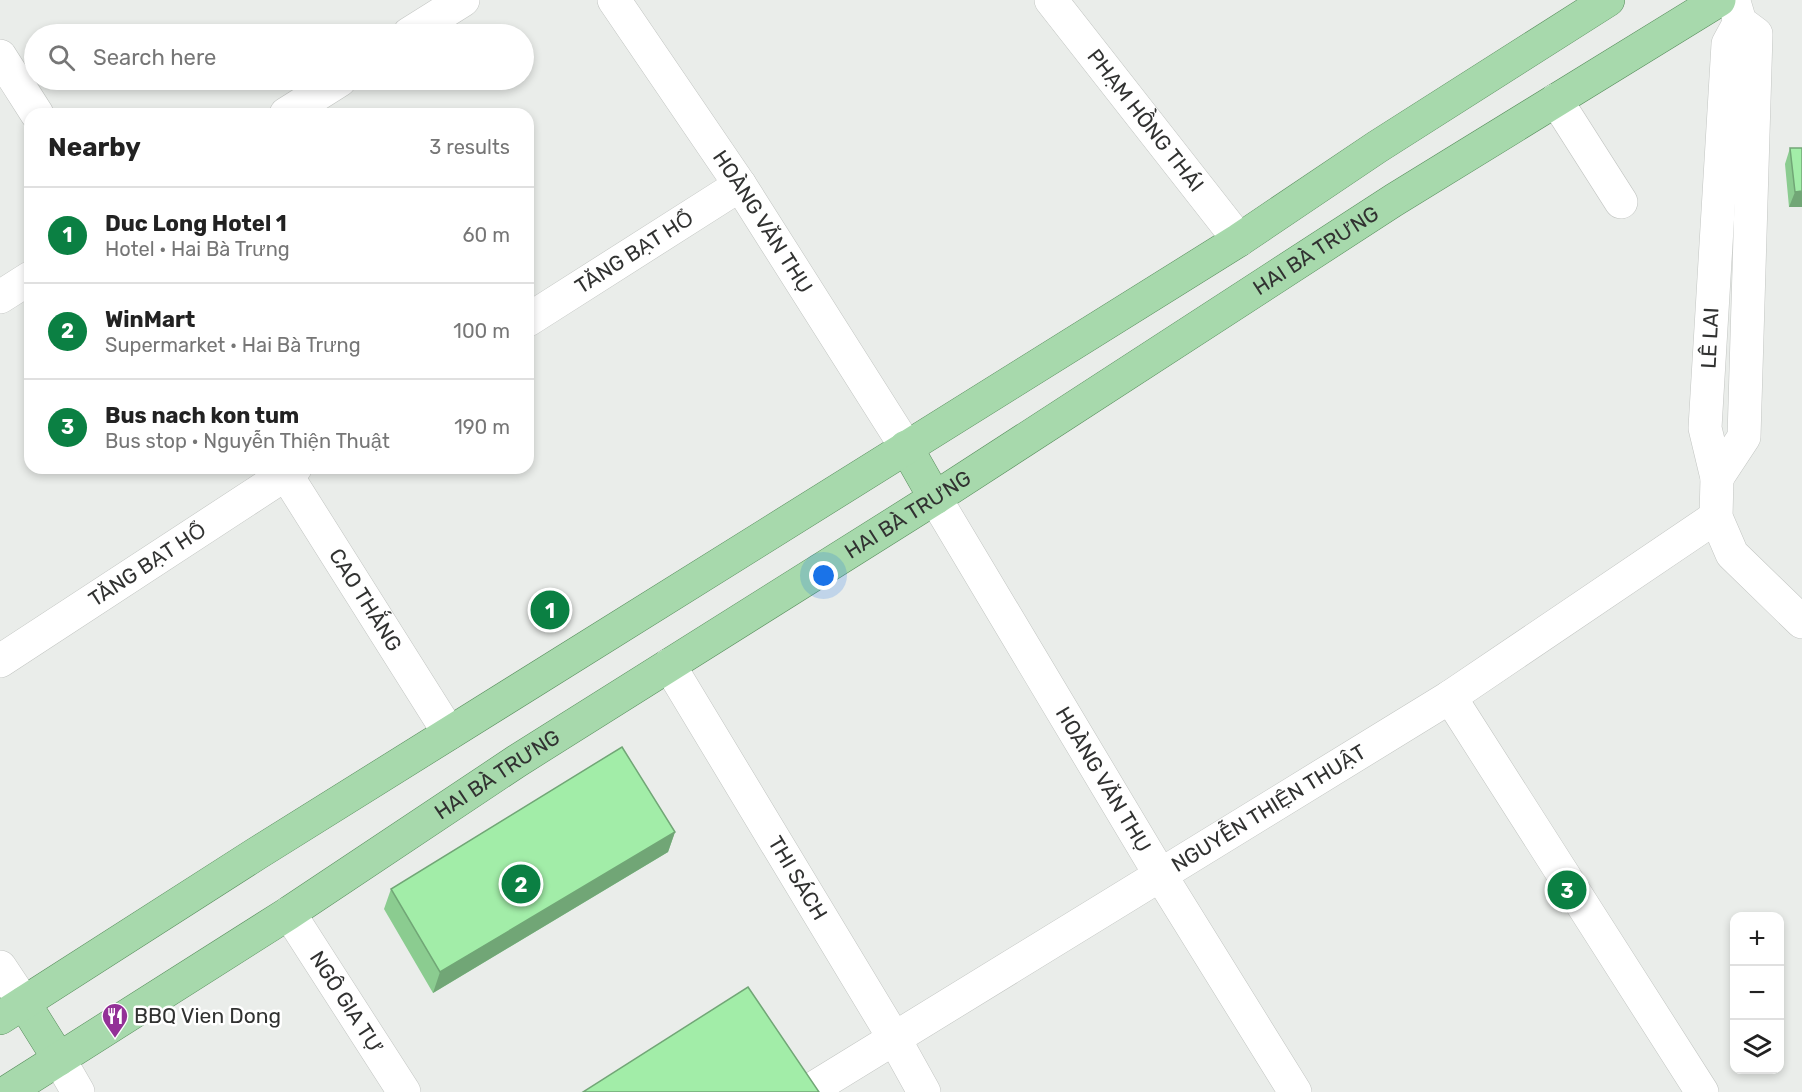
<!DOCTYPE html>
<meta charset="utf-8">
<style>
body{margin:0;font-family:Rubik,sans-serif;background:#f2f2f2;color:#222}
.controls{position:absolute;right:18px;bottom:18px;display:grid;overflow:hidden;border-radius:12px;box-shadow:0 3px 9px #0003}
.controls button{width:54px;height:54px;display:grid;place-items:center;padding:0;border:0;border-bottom:2px solid #e0e0e0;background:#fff;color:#222;font:30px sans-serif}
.you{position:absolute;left:824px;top:576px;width:21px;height:21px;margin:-15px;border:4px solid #fff;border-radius:50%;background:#1a73e8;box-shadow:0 0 0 9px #1a73e833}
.badge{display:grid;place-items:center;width:39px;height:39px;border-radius:50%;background:#0b8043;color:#fff;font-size:20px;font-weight:700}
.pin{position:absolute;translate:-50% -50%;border:3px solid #fff;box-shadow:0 2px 6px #0006}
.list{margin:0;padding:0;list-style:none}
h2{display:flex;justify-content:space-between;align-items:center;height:78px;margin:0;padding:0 24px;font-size:26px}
h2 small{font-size:20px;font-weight:400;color:#767676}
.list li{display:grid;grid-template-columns:39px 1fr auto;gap:18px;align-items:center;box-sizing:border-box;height:96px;padding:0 24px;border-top:2px solid #e0e0e0}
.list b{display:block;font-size:22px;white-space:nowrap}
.list p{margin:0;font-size:20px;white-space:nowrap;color:#767676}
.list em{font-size:20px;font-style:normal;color:#767676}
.icon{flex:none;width:33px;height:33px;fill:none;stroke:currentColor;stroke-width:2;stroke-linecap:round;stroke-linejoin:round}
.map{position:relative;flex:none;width:1802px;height:1092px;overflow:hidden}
.search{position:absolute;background:#fff;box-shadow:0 3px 9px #0003;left:24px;top:24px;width:510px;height:66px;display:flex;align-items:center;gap:15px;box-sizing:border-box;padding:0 21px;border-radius:33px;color:#767676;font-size:22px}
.panel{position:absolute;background:#fff;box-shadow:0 3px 9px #0003;left:24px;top:108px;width:510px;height:366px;border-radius:18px}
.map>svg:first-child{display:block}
</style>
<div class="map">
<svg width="1802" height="1092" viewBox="0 0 1802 1092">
<rect width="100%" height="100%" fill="#eaedea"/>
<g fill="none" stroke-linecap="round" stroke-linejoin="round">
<g stroke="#c2c5c2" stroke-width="34">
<g id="minor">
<path id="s1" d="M614 0 740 185 906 447"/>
<path id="s2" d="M1051 0 1239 240"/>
<path d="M1740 22 1728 44 1705 428 1717 478 1716 517 1732 554 1802 622"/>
<path d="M409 34 463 0"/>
<path d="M0 56 37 114"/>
<path d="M1556 100 1621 202"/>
<path d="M286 114 340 80"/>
<path d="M0 297 30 278"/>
<path id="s3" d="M528 320 740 185"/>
<path id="s4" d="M282 468 449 733"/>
<path d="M1717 478 1744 437 1756 34 1740 22 1735 5"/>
<path id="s5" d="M935 498 1161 876 1295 1092"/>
<path id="s6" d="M0 661 295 468"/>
<path id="s7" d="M669 665 894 1038 924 1092"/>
<path d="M1450 697 1702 1092"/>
<path id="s8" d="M289 913 404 1092"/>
<path d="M0 967 24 1003"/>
<path d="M59 1059 78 1092"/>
<path id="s9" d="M812 1089 1450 697 1716 517"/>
</g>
</g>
<g stroke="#588e5d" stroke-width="34">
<g id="major">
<path d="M906 447 935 498"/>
<path d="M24 1003 59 1059"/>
<path d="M0 1018 256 854 1239 240 1377 147 1608 0"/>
<path id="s10" d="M7 1092 289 913 517 761 935 498 1394 200 1719 0"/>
</g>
</g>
<use href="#minor" stroke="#fff" stroke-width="33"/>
<use href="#major" stroke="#a7d9ac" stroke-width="33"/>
</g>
<path fill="#8bcc90" d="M1790 148 1802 207H1789L1785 164Z
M675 832 668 852 433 993 384 909 391 889Z"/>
<path fill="#71a676" d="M1802 191V207H1789L1795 192Z
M675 832 668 852 433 993 440 972Z"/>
<path fill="#a2eda8" stroke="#71a676" stroke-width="1.5" d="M1790 148H1802V191L1795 192Z
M622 747 675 832 440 972 391 889Z
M748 987 819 1092H583Z"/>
<defs>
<g id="restaurant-pin" transform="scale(1.35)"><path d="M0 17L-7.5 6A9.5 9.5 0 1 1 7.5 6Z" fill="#933197" stroke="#fff"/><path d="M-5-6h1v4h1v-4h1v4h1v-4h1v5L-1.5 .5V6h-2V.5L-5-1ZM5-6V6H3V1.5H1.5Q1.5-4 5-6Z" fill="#fff"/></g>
</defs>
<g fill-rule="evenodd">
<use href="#restaurant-pin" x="115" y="1016"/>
</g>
<g text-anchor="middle" stroke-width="5" stroke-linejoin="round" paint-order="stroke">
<g font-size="21" fill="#313231" stroke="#fff">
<text dy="7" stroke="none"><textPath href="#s2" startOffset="153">PHẠM HỒNG THÁI</textPath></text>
<text dy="7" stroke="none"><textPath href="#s1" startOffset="267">HOÀNG VĂN THỤ</textPath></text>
<text dy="7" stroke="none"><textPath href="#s10" startOffset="1556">HAI BÀ TRƯNG</textPath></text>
<text dy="7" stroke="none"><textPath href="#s3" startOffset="126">TĂNG BẠT HỔ</textPath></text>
<text transform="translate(1710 338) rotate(-87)" y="7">LÊ LAI</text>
<text dy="7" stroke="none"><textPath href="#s10" startOffset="1070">HAI BÀ TRƯNG</textPath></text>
<text dy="7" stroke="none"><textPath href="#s6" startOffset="176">TĂNG BẠT HỔ</textPath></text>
<text dy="7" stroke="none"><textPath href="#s4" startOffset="156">CAO THẮNG</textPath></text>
<text dy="7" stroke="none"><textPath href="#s10" startOffset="584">HAI BÀ TRƯNG</textPath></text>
<text dy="7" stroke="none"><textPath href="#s5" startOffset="328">HOÀNG VĂN THỤ</textPath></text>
<text dy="7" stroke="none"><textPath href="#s9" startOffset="536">NGUYỄN THIỆN THUẬT</textPath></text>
<text dy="7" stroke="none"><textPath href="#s7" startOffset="249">THI SÁCH</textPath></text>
<text dy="7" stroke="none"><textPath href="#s8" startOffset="106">NGÔ GIA TỰ</textPath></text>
</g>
<g font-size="21" fill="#313231" stroke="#fff" text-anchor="start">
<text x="134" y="1023">BBQ Vien Dong</text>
</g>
</g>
</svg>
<div class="controls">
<button>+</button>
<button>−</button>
<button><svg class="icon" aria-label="layers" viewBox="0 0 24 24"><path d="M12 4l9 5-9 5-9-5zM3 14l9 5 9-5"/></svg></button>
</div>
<div class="you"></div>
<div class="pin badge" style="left:550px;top:610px">1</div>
<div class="pin badge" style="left:521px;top:884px">2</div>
<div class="pin badge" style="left:1567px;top:890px">3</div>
<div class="search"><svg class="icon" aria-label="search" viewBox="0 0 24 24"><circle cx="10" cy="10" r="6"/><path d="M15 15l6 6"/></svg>Search here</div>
<section class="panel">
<h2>Nearby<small>3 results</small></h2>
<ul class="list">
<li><span class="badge">1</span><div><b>Duc Long Hotel 1</b><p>Hotel · Hai Bà Trưng</p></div><em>60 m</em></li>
<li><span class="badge">2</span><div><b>WinMart</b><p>Supermarket · Hai Bà Trưng</p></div><em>100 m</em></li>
<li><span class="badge">3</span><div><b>Bus nach kon tum</b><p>Bus stop · Nguyễn Thiện Thuật</p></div><em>190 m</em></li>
</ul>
</section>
</div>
